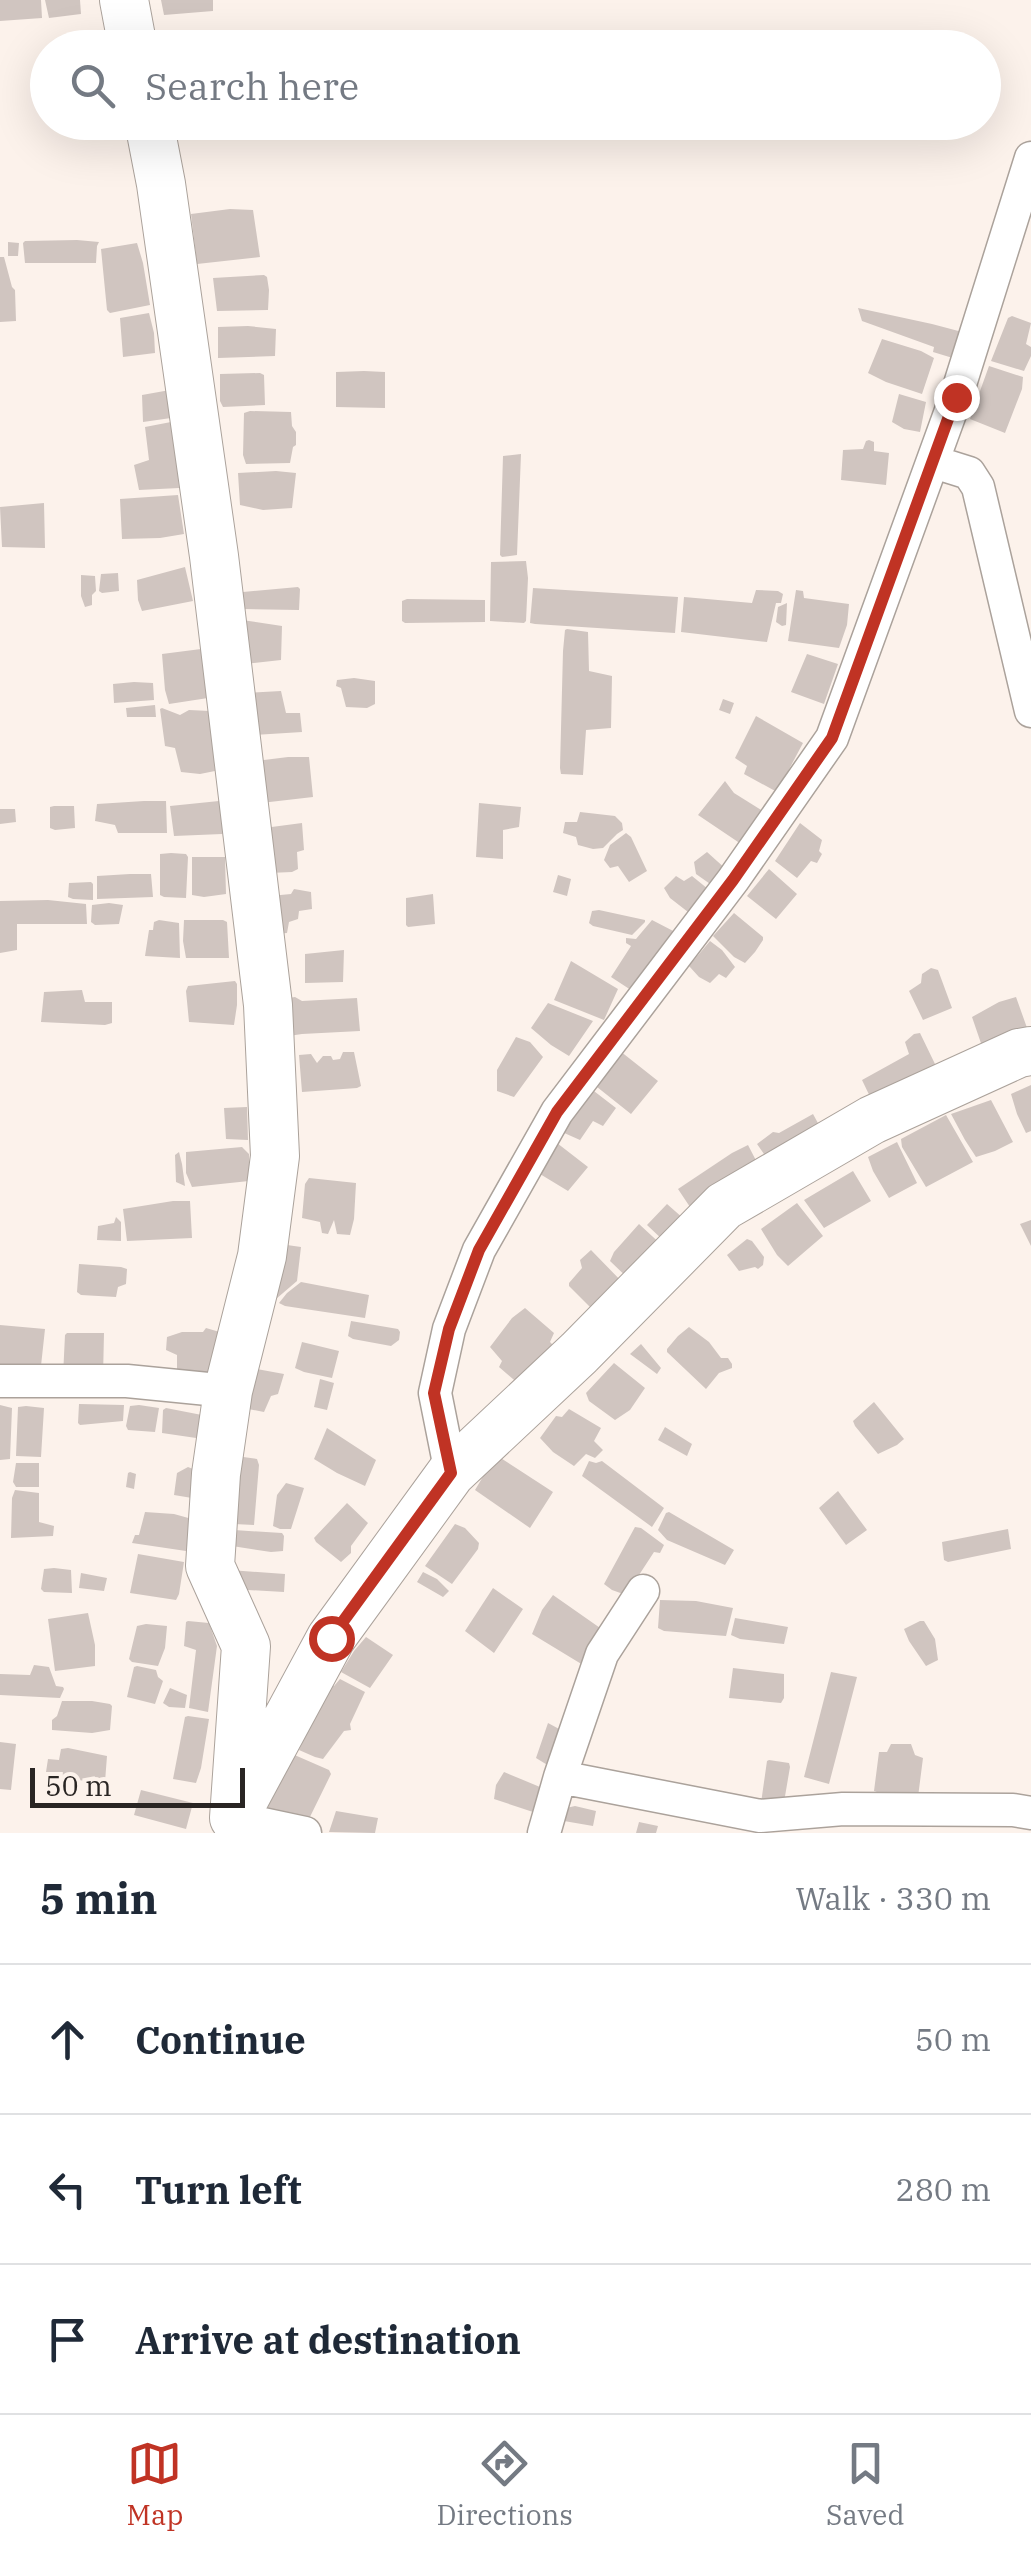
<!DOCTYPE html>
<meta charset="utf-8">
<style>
body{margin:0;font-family:"IBM Plex Serif",serif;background:#f2f2f3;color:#1f2937}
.scale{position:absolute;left:30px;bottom:25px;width:215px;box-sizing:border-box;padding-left:10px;border:5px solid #292523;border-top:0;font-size:28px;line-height:35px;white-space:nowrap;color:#292523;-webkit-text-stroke:8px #fcf2eb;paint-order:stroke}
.stop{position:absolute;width:30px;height:30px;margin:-22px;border:8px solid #c03324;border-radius:50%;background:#fff}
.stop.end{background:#c03324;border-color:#fff;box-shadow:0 2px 10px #0008}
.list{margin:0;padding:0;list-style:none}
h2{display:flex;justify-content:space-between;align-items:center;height:130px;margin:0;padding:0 40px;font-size:42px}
h2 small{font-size:32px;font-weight:400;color:#747a83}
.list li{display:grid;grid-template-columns:65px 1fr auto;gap:30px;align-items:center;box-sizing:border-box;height:150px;padding:0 40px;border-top:2px solid #e0e1e3}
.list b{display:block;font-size:38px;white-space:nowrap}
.list em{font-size:32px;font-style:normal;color:#747a83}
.icon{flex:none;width:55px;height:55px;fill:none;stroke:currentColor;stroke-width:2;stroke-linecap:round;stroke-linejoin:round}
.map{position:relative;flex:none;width:1031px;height:1833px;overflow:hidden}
.search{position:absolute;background:#fff;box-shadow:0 10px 40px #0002;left:30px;right:30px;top:30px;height:110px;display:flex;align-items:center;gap:25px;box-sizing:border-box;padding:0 35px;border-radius:55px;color:#747a83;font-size:38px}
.sheet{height:580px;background:#fff}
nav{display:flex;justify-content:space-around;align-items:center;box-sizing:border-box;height:140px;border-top:2px solid #e0e1e3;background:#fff;font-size:28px;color:#747a83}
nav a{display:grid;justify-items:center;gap:5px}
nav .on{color:#c03324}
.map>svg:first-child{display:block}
</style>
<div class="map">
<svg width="1031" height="1833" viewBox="0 0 1031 1833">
<rect width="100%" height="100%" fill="#fcf2eb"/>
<path fill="#d0c5c0" d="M0 0H41L42 18 0 21Z
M45 0H80L81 14 49 18Z
M161 0H213V11L164 15Z
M196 36H209L210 48H158L159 38 175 39Z
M175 122H231L230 137 179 138 175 136Z
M230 209 253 210 260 257 197 264 191 214Z
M77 240 99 242 97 246 96 263H25L23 243 25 241Z
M8 242 19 243 18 256H8Z
M137 243 143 263 150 305 110 313 107 310 101 249Z
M0 257H4L12 287 15 290 16 321 0 322Z
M264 275 267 277 269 290 268 310 217 311 213 278Z
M858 308 932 324 966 333 956 359 933 352 934 347 862 321Z
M149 313 154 333 155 353 123 357 120 318Z
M1012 316 1031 323 1026 344 1031 347V356L1024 371 991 361 1008 318Z
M248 326 276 329 275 356 218 358V327Z
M882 339 921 351 934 358 922 394 886 382 868 373Z
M989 366 1023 377 1022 389 1005 433 970 419Z
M364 371 385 372V408L336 407V372Z
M260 373 264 375 265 405 223 407 220 401V374Z
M170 390 171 418 143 422 142 395Z
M899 394 926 402 920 432 904 429 892 422Z
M250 411 291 412 292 426 296 432V445L293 447 290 463 246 464 243 455 244 413Z
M171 422 175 428 179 488 139 490 134 465 149 460 145 427Z
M869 440 874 442V451L889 453 886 485 841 480 843 450 863 449 866 441Z
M521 454 517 555 502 557 500 555 503 456Z
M276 471 296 473 292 508 263 510 240 505 238 473Z
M178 495 184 534 160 538 122 539 120 499Z
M44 503 45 548 2 547 0 507Z
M526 561 528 578 526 621 524 623 490 621 491 562Z
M185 567 193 601 142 611 138 600 137 580Z
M118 573 119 591 102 593 99 591 101 574Z
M81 575 95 576 96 591 92 595V605L85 607 81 596Z
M298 587 300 589 299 610 243 609V592Z
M533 588 678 597 675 633 535 624 530 623Z
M756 590 778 591 783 594 781 603H776L767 642 681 632 684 597 752 603Z
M796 590 803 591 804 598 849 604 847 625 839 648 788 641Z
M407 599 485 600V622L405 623 402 621V601Z
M787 603 786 625 782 626 776 622 778 607Z
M242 620 282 626 281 660 245 664Z
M567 629 588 632 589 671 612 676 611 728 586 730 583 775 561 774 560 768 563 651 565 630Z
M201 649 208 698 169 704 165 690 162 654Z
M807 654 838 664 824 704 791 692Z
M354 678 375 681V704L367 708 346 707 341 688 336 686 337 680Z
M134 682 153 683 154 700 114 703 113 684Z
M281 691 286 713H300L302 732 253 735 246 693Z
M723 699 734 703 730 714 719 710Z
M155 705 156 717H127L126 708Z
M162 708 180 715 189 710 210 711 215 771 200 774 181 772 175 748 165 746 160 709Z
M756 716 803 743 777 792 744 774 747 766 735 758Z
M288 757H309L313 797 261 803 256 761Z
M725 781 734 793 766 813 744 846 698 815Z
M144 801H166L167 833H118L115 825 95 821 97 804Z
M219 801 222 813 224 832 222 834 174 836 170 806Z
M479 803 521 807 519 827 503 830V859L476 857Z
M54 806H74L75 828 55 830 50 828V807Z
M0 809H15L16 822 0 824Z
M580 812 615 816 622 823 623 830 617 834 603 848 593 849 578 845 576 837 563 833 565 822H577Z
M302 823 304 850 297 852 298 869 292 872 269 873 264 828Z
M800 823 822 840 819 851 822 854 817 863 811 861 797 878 775 861Z
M626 833 631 837 647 871 629 882 618 866 610 868 604 860 610 845Z
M707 852 727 870 713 886 696 874 694 862Z
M171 853 186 854 188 857 186 898 164 897 160 895V854Z
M192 857H225L226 894 204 897 192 895Z
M769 869 797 894 776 919 747 896Z
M130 874H151L153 897 97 899V876Z
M558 875 571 879 567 896 553 892Z
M676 876 684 881 692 876 708 889 688 912 670 898 664 888Z
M91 882 93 884V900L73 899 68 897 69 883Z
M294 889 311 892 312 909 299 911 298 919 289 922 287 933 274 934 270 896 291 894Z
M433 894 435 924 408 927 406 925V898Z
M48 900 86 904 87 924H17V950L0 953V901Z
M109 903 123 905 119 924 95 925 91 922 92 905Z
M599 910 645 920V922L632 935 593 926 589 923 592 911Z
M734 913 763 937V940L755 952 745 963 734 957 713 936Z
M159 920 179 923 180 958 145 956 149 930H153L154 922Z
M184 920H223L227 922 229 958H186L183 941Z
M652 920 679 934 637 994 611 977 631 946 626 943V938L636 939Z
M710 941 722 950 735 967 726 978 719 974 710 983 699 977 689 966Z
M344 950 343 982 305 983V954Z
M571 961 618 989 604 1020 554 1000Z
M931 968 938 970 952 1008 923 1020 909 991 921 983 922 974Z
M235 981 237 984V1005L234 1025 189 1022 186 991 188 986Z
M82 990 85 1002H112V1023L105 1025 41 1022 44 992Z
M295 997 302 1001 357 998 360 1031 302 1034 282 1037 275 1000Z
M1016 997 1031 1039 985 1055 972 1017 999 1002Z
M548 1003 593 1021 569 1056 551 1045 531 1028Z
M920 1033 935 1064 938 1076 875 1107 862 1080 909 1054 905 1042 914 1034Z
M516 1037 530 1042 543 1057 514 1097 497 1091V1070Z
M620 1051 658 1081 631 1114 592 1083Z
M343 1052H354L361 1086 357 1088 302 1092 299 1055 311 1054 317 1063 323 1056H331L333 1060 340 1059Z
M1031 1085V1131L1026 1133 1017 1114 1011 1094Z
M590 1088 616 1108 603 1126 593 1121 580 1140 562 1132Z
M991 1100 1013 1142 995 1151 976 1157 965 1140 951 1114Z
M247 1107 248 1140 226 1139 224 1108Z
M813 1114 825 1136 775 1170 757 1144 773 1132 779 1133Z
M946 1115 973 1162 926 1187 902 1147 901 1139Z
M897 1142 917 1183 889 1198 873 1171 868 1157Z
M557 1143 588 1167 568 1191 540 1174Z
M748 1145 763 1174 698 1219 678 1189 732 1153Z
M242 1147 249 1154V1181L192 1187 186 1173V1152Z
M179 1152 182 1164 185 1186 176 1182 175 1155Z
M853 1171 871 1201 824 1228 804 1200Z
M309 1178 356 1183 354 1219 350 1235 337 1234 334 1220 328 1234 322 1233 320 1222 302 1218 305 1184Z
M173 1201H190L192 1238 127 1241 123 1209Z
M797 1203 823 1236 788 1266 777 1255 761 1229Z
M667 1204 692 1226 665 1242 647 1225Z
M116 1217 121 1222V1241L97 1240 98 1226 114 1223Z
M1031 1220V1246L1020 1224Z
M639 1224 666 1249 634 1284 610 1261 614 1252Z
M747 1239 752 1241 764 1257 763 1265 758 1269 755 1267 739 1271 727 1255Z
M280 1244 301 1247 297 1281 276 1299 274 1298Z
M591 1250 627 1287 592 1309 569 1286V1283L582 1268 580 1260Z
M79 1264 121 1267 127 1269 126 1284 118 1287 116 1297 81 1295 77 1292Z
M301 1282 369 1295 365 1318 285 1306 279 1303 287 1293Z
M525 1308 554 1333 550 1342 562 1354 527 1391 499 1367 502 1361 490 1347 512 1318Z
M351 1321 398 1329 400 1332 399 1340 391 1346 353 1339 348 1336Z
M0 1325 45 1329 40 1375 0 1374Z
M689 1327 709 1342 721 1358H728L732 1364V1368L719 1373 706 1389 667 1352V1349L678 1336Z
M206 1328 223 1333 214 1379 177 1378V1355L166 1350 167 1337 182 1332H203Z
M67 1333H104L103 1377 63 1376 65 1335Z
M302 1342 339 1351 332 1378 304 1372 295 1368Z
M641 1344 661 1368 657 1374 630 1354Z
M614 1363 645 1388 630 1410 615 1420 589 1401 586 1393Z
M252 1368 284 1374 278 1394 271 1396 264 1412 243 1408Z
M320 1379 334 1383 327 1410 314 1407Z
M874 1402 904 1439 897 1445 878 1454 855 1426 853 1421Z
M79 1404 124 1405 123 1421 80 1425 78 1423Z
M0 1405 12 1408 10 1459 0 1460Z
M139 1405 159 1408 155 1432 128 1430 126 1426 130 1406Z
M26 1406 44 1408 41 1457 16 1456 18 1407Z
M166 1408 207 1416 203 1439 162 1433 163 1410Z
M569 1409 601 1428 594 1441 603 1450 595 1458 586 1454 574 1466 553 1452 540 1438 556 1416 562 1417Z
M665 1427 692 1444 687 1456 658 1440Z
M327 1428 376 1460 365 1486 337 1473 314 1459Z
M496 1455 553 1492 530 1528 475 1490Z
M236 1456 257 1459 259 1465 254 1525 234 1524Z
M589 1461 596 1463 602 1461 664 1508 652 1527 582 1476Z
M16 1463H39V1487H16L13 1482Z
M188 1467 193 1469 192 1498 174 1495 177 1473Z
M130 1472 136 1474 134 1489 126 1487 128 1473Z
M286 1483 304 1488 291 1529H280L273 1526 277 1495Z
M15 1490 39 1493V1522L54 1526 53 1536 11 1538 12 1498Z
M838 1491 867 1530 846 1545 819 1508Z
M347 1503 368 1523 351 1546V1553L341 1562 316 1542 314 1538Z
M145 1512 174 1514 192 1519 186 1551 132 1543 135 1535H139Z
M669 1512 734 1550 725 1565 667 1540 658 1530 666 1513Z
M455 1524 465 1528 479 1543 478 1549 452 1584 425 1566Z
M635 1527 641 1528 664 1545 660 1553 654 1552 626 1595 612 1590 604 1584Z
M1008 1529 1011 1549 948 1562 944 1560 942 1542Z
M234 1530 282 1533 284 1536 283 1551 271 1552 232 1546Z
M138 1554 184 1562 179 1594 176 1600 130 1593Z
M54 1568 71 1570 72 1593 44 1592 41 1589 44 1569Z
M230 1570 285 1574 284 1592 232 1589Z
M423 1572 437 1579 449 1591 443 1597 417 1582Z
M81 1573 107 1578 104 1591 79 1588Z
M493 1588 523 1609 494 1653 465 1631Z
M553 1595 603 1630 583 1665 532 1634 542 1610Z
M660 1600 696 1601 733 1608 726 1636 664 1631 658 1628Z
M88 1613 95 1645V1666L55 1671 48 1619Z
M735 1618 788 1627 784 1644 740 1639 731 1635Z
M188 1621 209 1623 217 1646 208 1712 189 1708 196 1650 184 1646 186 1622Z
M920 1621H924L935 1639 938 1660 926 1666 909 1641 904 1629Z
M146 1624 167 1626 165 1648 158 1666 132 1662 129 1659 137 1626Z
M366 1637 393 1655 370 1688 341 1672 354 1651Z
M34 1665 49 1667 56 1686 63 1687 64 1689 60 1698 0 1695V1674L30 1675Z
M137 1666 156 1670 158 1677 163 1681 155 1704 127 1697 134 1667Z
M733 1668 784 1674V1698L781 1703 729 1698Z
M831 1672 857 1677 829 1784 804 1777Z
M340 1679 365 1692 350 1724 351 1730 344 1731 323 1759 315 1757 299 1750 330 1685 334 1686Z
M170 1688 187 1695 185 1708 169 1707 163 1703Z
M62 1701H92L110 1704 112 1706 110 1730 92 1733 52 1730V1720L57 1716Z
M188 1716 209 1719 201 1768 196 1783 173 1779 185 1717Z
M548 1723 561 1730 549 1766 536 1758Z
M0 1742 16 1744 11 1790 0 1789Z
M891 1744H911L915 1755 923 1758 918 1797 880 1793 874 1791 879 1752H887Z
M68 1748 107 1756 105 1782 74 1780 46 1772 48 1759 59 1760 61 1749Z
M290 1753 329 1770 331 1774 306 1825 265 1812Z
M769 1760 789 1763 790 1767 783 1808 761 1803 767 1761Z
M504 1772 540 1787 533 1812 494 1799 496 1785Z
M141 1790 193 1803 186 1829 134 1815Z
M575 1806 596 1811 593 1826 564 1821 562 1809Z
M336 1811 378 1818 375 1833 329 1832Z
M639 1822 658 1826 656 1833H636Z"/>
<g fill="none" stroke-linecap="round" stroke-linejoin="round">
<g stroke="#aba29b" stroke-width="35">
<path id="street" d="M934 462 969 473 978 487 1031 711
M0 1381H127L228 1391
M451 1473 435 1393 449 1329 479 1250 557 1112 733 880 832 738 956 397 1031 158
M560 1777 760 1816 843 1809 1013 1810 1031 1813
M234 1818 305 1833
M544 1833 560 1777 602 1654 643 1591"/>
</g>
<g stroke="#aba29b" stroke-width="50">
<path id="secondary" d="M124 0 133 48
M149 122 161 184 214 556 268 1005 275 1156 262 1256 228 1391 216 1474 210 1566 246 1646 234 1818
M243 1801 331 1638 451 1473 579 1353 724 1206 872 1120 1019 1053 1031 1051"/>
</g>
<use href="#street" stroke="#fff" stroke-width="32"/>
<use href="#secondary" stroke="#fff" stroke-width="48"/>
</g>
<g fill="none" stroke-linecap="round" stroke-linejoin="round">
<path stroke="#c03324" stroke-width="12" d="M331 1638 451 1473 434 1393 449 1329 479 1250 557 1112 733 880 832 738 956 397"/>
</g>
</svg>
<div class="scale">50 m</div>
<div class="stop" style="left:331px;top:1638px"></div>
<div class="stop end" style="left:956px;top:397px"></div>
<div class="search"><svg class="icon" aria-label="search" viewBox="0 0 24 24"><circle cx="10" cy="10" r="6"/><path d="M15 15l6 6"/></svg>Search here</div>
</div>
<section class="sheet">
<h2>5 min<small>Walk · 330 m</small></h2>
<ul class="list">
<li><svg class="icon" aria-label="ahead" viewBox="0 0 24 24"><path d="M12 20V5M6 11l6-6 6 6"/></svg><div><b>Continue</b></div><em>50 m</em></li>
<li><svg class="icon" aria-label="left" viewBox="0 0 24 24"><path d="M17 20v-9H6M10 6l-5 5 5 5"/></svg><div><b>Turn left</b></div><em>280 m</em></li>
<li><svg class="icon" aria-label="arrive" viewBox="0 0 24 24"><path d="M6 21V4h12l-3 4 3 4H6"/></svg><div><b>Arrive at destination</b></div></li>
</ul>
</section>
<nav>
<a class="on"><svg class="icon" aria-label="map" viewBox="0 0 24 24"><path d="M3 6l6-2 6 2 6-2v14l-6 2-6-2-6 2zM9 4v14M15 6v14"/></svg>Map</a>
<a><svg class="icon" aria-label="directions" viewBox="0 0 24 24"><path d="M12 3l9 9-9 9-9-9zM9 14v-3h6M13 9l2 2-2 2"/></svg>Directions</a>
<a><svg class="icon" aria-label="saved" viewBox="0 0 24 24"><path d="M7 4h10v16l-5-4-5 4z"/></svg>Saved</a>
</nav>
